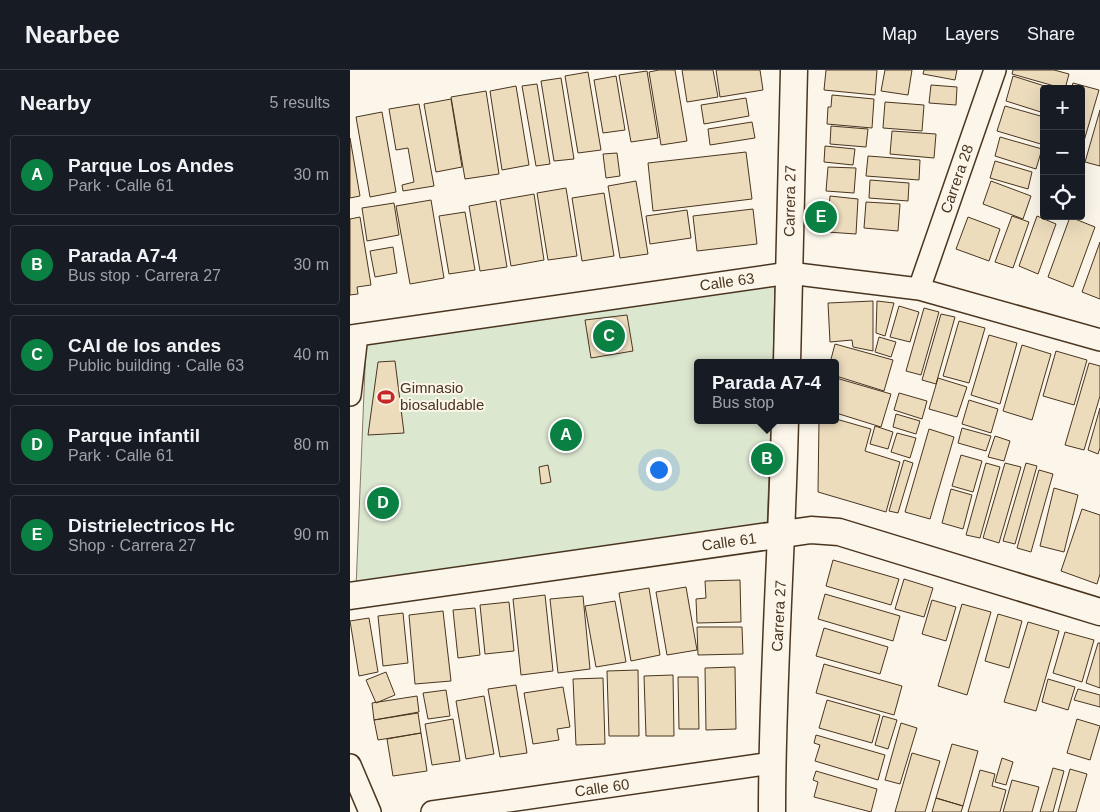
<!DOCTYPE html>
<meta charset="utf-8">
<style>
body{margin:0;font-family:Helvetica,sans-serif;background:#242831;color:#f1f3f6}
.controls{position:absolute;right:15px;top:15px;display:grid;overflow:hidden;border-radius:5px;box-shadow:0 5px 20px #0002}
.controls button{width:45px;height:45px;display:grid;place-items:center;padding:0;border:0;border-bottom:1px solid #363941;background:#171b24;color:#f1f3f6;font:25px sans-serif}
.you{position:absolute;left:308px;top:399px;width:18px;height:18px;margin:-12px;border:4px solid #fff;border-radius:50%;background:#1a73e8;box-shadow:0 0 0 8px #1a73e833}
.badge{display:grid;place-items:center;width:32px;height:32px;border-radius:50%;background:#0b8043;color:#fff;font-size:16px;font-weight:700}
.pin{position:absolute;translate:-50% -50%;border:2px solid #fff;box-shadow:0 1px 5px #0006}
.popup{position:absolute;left:344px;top:289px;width:145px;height:65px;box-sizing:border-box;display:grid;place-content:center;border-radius:5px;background:#171b24;filter:drop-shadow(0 1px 4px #0005);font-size:16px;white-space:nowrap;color:#9ea1a6}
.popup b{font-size:19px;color:#f1f3f6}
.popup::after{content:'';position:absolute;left:50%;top:100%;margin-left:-10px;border:10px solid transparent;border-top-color:#171b24}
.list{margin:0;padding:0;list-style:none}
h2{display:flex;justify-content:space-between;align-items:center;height:65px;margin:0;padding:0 20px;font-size:21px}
h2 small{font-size:16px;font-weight:400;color:#9ea1a6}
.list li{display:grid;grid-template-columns:32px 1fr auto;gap:15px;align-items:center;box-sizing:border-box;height:80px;margin:0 10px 10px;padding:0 10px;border:1px solid #363941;border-radius:5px}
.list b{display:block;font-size:19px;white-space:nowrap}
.list p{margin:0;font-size:16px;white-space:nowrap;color:#9ea1a6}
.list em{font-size:16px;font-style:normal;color:#9ea1a6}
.icon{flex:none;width:28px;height:28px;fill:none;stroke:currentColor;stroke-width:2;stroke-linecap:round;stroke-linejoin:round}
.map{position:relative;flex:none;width:750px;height:742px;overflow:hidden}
header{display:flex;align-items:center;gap:30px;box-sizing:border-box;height:70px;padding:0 25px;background:#171b24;border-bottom:1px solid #363941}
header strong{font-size:24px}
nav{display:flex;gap:28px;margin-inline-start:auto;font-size:18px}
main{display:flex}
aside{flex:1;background:#171b24}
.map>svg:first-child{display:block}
</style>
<header>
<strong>Nearbee</strong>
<nav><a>Map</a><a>Layers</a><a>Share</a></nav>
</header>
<main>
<aside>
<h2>Nearby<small>5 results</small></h2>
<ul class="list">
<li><span class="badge">A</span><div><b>Parque Los Andes</b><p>Park · Calle 61</p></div><em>30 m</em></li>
<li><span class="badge">B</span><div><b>Parada A7-4</b><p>Bus stop · Carrera 27</p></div><em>30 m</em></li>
<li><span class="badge">C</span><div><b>CAI de los andes</b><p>Public building · Calle 63</p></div><em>40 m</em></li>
<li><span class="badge">D</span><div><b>Parque infantil</b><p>Park · Calle 61</p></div><em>80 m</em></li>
<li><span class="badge">E</span><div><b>Distrielectricos Hc</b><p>Shop · Carrera 27</p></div><em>90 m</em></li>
</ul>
</aside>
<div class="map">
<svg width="750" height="742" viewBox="0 0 750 742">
<rect width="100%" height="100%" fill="#fbf6e9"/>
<path fill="#dce7d0" stroke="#887966" d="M425 214 423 293H348V350H421L417 458 6 518 16 273Z"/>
<path fill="#ecdcbc" stroke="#4a3520" d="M309 0H325L337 71 311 75 299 2Z
M332 0H363L368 27 337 32Z
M366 0H410L413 20 370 27Z
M476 0H527L525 25 474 20Z
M535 0H562L558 25 531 21Z
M574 0H607L605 10 573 4Z
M663 0H704L719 4 715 19 662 4Z
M297 1 308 68 281 72 269 5Z
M238 2 251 80 228 83 215 6Z
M266 6 275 60 253 63 244 10Z
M663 6 704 19H694V43L656 31Z
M211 8 224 89 204 91 191 11Z
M723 13 749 20 731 81V19H721Z
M187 14 200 94 186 96 172 16Z
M581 15 607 17 606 35 579 33Z
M166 16 179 95 152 100 140 21Z
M136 21 149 104 115 109 101 27Z
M482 25 524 29 522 58 477 54 478 37H481Z
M396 28 399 46 354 54 351 35Z
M101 29 112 97 86 102 74 34Z
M535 32 574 35 572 61 533 58Z
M69 34 84 116 53 121 52 115 64 112 58 78 46 80 39 39Z
M655 36 694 47V75L647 61Z
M750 40V96L735 92Z
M32 42 46 122 20 127 6 47Z
M402 52 405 68 360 75 358 59Z
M481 56 518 59 516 77 480 74Z
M542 61 586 64 584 88 540 84Z
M650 67 692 79 686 99 645 86Z
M0 68 10 126 0 128Z
M475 76 505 79 503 95 474 92Z
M396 82 402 129 303 141 298 93Z
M267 83 270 106 256 108 253 84Z
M518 86 570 90 569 110 516 106Z
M645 91 682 102 678 119 640 108Z
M478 97 506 98 504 123 476 121Z
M520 110 559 113 558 131 519 128Z
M286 111 298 184 270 188 258 116Z
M641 111 681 126 673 149 633 134Z
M216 118 227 186 198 190 187 123Z
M254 123 264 186 232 191 222 128Z
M184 124 194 190 161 196 150 130Z
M480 126 508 129 506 164 477 162Z
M81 130 94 208 60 214 46 136Z
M146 131 157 197 130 201 119 136Z
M516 132 550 134 548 161 514 158Z
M44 133 49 165 17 171 12 138Z
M403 139 407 174 347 181 343 146Z
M337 140 341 168 300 174 296 146Z
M115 142 125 200 99 204 89 146Z
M662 146 679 152 663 198 645 192Z
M687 146 706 154 688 204 669 196Z
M10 147 21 215 7 217 8 224 0 225V149Z
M618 147 650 159 639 191 606 179Z
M720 147 745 157 723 217 698 207Z
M750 172V229L732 222Z
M43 177 47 203 25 207 20 181Z
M523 231V281L503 277 502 270 480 272 478 233Z
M527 231 544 233 535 266 526 263Z
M549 236 569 242 560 272 540 267Z
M574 238 589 242 571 305 556 301Z
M591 244 605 247 586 314 572 310Z
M277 245 283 281 241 288 235 250Z
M609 251 635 258 619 313 593 306Z
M639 265 667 273 650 334 621 325Z
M529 267 546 272 541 287 525 282Z
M485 274 543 290 534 321 486 306V293H480Z
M672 275 701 284 682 350 653 341Z
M706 281 737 290 724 335 693 326Z
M45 291 54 363 18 365 28 292Z
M739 293 750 296V326L734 380 715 375Z
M486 308 541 324 531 357 486 343Z
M588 308 617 317 607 347 579 339Z
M549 323 577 331 572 349 544 340Z
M619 330 648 339 641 363 612 354Z
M750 338V378L748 384 738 380Z
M546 344 570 351 566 364 543 357Z
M486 349 521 359 515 381 550 392 536 442 468 422 469 350Z
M525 356 543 362 538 379 520 374Z
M612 358 641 366 636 381 608 373Z
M579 359 604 367 580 449 555 442Z
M547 363 566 368 560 388 541 382Z
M645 366 660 371 654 391 638 387Z
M611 385 632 391 623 422 602 416Z
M554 390 563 393 548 443 539 441Z
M636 393 650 397 630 468 616 465Z
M655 393 671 397 649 473 633 468Z
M676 393 687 396 665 474 653 471Z
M198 395 201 412 191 414 189 397Z
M689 400 703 404 681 482 667 478Z
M704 418 728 425 714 482 690 476Z
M601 419 622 425 613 459 592 453Z
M732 439 750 445V504L747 514 711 501Z
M483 490 549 509 541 535 476 516Z
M554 509 583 518 574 547 545 539Z
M390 510 391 552 347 553 346 529 356 528 355 511Z
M336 517 347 580 317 585 306 522Z
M299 518 310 585 281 591 269 523Z
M475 524 550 546 543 571 468 549Z
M195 525 203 601 171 605 163 529Z
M233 526 240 599 208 603 200 529Z
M582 530 606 537 596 571 572 564Z
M265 531 276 592 246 597 235 536Z
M159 532 164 581 135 584 130 535Z
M612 534 641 542 617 625 588 616Z
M125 538 130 585 108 588 103 540Z
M93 541 101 611 65 614 59 545Z
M53 543 58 593 33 596 28 546Z
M648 544 672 551 659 598 635 591Z
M19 548 28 602 9 606 0 551Z
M678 552 709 561 686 641 654 632Z
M347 557H392L393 584 348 585Z
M474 558 538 577 530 604 466 586Z
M715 562 744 570 732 612 703 603Z
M748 573H750V618L736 613Z
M474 594 552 616 544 645 466 623Z
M385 597 386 659 356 660 355 598Z
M288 600 289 666H259L257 601Z
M36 602 45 625 26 633 16 610Z
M323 605 324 666H296L294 606Z
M328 607H348L349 659H329Z
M253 608 255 674 226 675 223 609Z
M698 609 725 617 718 640 692 632Z
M166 615 177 683 150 687 138 619Z
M213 617 220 657 207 659 209 670 183 674 174 623Z
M728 619 750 625V637L724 630Z
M96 620 100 646 78 649 73 623Z
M67 626 69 642 24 650 22 633Z
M134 626 144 684 116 689 106 631Z
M477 630 530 645 522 673 469 658Z
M68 643 71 663 28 670 24 650Z
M533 646 547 650 538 679 525 675Z
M103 649 110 691 82 695 75 654Z
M727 649 750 656 740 690 717 683Z
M551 653 567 658 550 714 535 710Z
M71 663 77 701 43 706 37 669Z
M466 665 535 685 528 710 465 691 470 675 464 673Z
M602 674 628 681 613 736 586 728Z
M562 683 590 691 575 742H545Z
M652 688 663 692 656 715 645 712Z
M703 698 714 701 703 742H690Z
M720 699 737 704 726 742H708Z
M630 700 645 704 642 716 656 720 650 742H618Z
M466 701 527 719 521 742 464 727 468 712 463 710Z
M662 710 689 717 682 742H653Z
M586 728 613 736 611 742H582Z"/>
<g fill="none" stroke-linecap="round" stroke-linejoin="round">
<g stroke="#4a3520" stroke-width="24">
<path id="minor" d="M569 219 645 0
M0 266 439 203 569 219 750 270
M0 325 7 265
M0 695 20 742
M82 742 422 693"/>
</g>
<g stroke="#4a3520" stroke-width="29">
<path id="tertiary" d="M437 293 444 0
M0 526 461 460 489 462 750 542
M422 742C422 611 432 481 435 350"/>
</g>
<use href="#minor" stroke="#fbf6e9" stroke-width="21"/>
<use href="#tertiary" stroke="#fbf6e9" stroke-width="26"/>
</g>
<defs>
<g id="stadium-bare" transform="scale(1.35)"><path d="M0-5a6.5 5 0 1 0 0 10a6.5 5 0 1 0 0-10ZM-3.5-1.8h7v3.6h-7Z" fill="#c62828" stroke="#fbf6e9" stroke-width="2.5" paint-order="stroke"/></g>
</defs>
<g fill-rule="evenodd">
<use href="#stadium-bare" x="36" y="327"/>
</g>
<g text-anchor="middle" stroke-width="4" stroke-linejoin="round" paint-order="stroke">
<g font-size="15" fill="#4a3520" stroke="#fbf6e9">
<text transform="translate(607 109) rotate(-71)" y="5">Carrera 28</text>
<text transform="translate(440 131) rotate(-89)" y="5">Carrera 27</text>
<text transform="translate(377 212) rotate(-8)" y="5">Calle 63</text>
<text transform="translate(379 472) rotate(-8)" y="5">Calle 61</text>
<text transform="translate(429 546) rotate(-87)" y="5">Carrera 27</text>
<text transform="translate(252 718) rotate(-8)" y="5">Calle 60</text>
</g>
<g font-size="15" fill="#4a3520" stroke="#fbf6e9" text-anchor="start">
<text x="50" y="323">Gimnasio<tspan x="50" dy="17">biosaludable</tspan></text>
</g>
</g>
</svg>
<div class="controls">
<button>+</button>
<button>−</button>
<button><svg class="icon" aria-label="locate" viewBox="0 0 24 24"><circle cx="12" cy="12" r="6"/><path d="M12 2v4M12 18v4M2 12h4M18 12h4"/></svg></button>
</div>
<div class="you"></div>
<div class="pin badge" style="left:216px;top:365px">A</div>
<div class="pin badge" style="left:417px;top:389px">B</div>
<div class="popup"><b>Parada A7-4</b>Bus stop</div>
<div class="pin badge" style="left:259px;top:266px">C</div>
<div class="pin badge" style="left:33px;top:433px">D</div>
<div class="pin badge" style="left:471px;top:147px">E</div>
</div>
</main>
